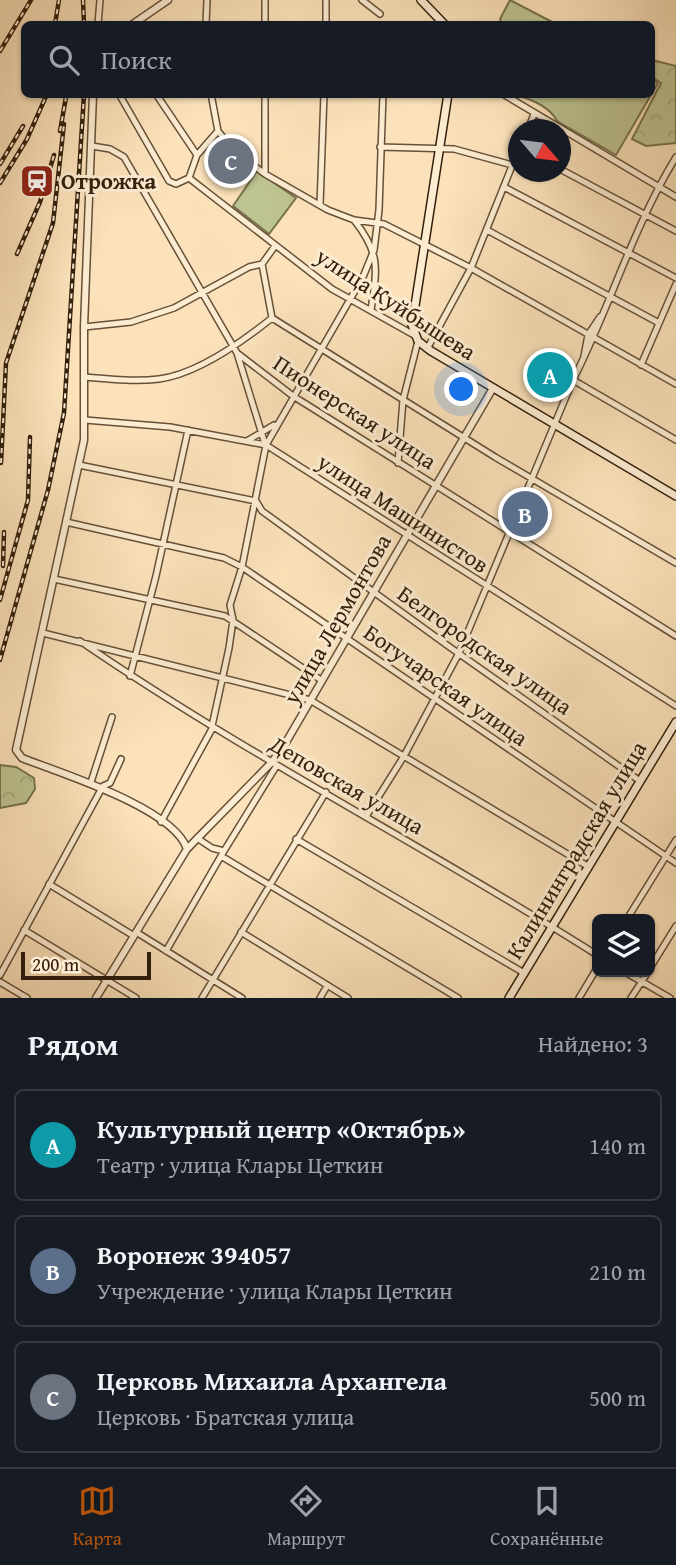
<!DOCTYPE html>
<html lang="ru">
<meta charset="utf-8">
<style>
body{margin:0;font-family:"Gentium Book Plus",serif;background:#20242c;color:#f1f3f6}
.controls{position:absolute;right:21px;bottom:21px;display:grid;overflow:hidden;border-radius:10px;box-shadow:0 2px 5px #0004}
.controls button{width:63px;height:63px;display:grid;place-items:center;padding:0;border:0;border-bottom:2px solid #363941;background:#171b24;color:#f1f3f6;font:35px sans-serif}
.compass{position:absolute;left:508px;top:119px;width:63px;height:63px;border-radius:50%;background:#171b24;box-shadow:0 2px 5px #0004;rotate:118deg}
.scale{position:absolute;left:21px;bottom:18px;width:130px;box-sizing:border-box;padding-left:7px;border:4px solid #34200c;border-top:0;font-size:19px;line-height:24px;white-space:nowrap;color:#34200c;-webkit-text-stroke:5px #fcecd2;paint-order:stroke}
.you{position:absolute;left:462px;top:390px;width:24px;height:24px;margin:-18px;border:5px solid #fff;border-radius:50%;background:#1a73e8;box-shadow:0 0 0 10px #1a73e833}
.badge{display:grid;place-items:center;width:46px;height:46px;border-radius:50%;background:#b45309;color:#fff;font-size:23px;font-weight:700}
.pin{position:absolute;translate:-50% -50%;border:4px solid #fff;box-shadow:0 2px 7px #0006}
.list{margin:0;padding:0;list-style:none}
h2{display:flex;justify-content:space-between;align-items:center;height:91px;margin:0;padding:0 28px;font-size:30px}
h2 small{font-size:23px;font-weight:400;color:#9ea1a6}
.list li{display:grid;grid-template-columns:46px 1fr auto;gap:21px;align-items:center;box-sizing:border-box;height:112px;margin:0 14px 14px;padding:0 14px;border:2px solid #363941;border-radius:10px}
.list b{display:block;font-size:26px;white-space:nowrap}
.list p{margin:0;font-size:23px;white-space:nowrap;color:#9ea1a6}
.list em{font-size:23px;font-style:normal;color:#9ea1a6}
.icon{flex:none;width:38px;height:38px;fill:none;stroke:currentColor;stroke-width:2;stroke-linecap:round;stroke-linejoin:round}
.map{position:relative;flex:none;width:676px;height:998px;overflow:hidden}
.search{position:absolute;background:#171b24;box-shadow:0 2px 5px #0004;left:21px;right:21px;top:21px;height:77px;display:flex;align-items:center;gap:18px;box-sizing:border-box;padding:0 24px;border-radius:10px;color:#9ea1a6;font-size:26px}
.sheet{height:469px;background:#171b24}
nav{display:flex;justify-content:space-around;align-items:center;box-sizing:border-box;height:98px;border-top:2px solid #363941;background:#171b24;font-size:19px;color:#9ea1a6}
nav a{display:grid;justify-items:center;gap:4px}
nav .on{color:#b45309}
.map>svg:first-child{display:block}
</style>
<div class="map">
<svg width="676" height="998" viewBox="0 0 676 998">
<defs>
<pattern id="forest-crowns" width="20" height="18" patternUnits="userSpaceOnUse" patternTransform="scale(1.75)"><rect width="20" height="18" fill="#bdc391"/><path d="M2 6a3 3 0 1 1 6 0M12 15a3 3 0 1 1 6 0" fill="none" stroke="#a3a77c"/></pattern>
</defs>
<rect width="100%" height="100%" fill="#fbe2ba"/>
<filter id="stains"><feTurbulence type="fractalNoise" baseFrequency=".00286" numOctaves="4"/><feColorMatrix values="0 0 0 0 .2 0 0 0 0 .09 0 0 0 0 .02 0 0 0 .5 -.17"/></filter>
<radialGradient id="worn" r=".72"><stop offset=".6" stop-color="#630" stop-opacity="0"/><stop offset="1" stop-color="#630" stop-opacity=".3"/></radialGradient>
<path fill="url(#forest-crowns)" stroke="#78724e" stroke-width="2" d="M652 60 676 66V143L646 146 632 139 661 83 652 77Z
M0 765 16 767 34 778 35 789 26 803 0 808Z"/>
<path fill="#bdc391" stroke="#78724e" stroke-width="2" d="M510 0 556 24H502L500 19Z
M652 79 658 83 616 155 557 121C550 106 528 98 515 95L652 94Z
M257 171 296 198 269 234 233 206Z"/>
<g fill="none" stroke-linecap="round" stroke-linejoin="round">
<g stroke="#665038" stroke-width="8">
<path id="minor" d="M362 0 380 14
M98 24 100 0
M206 24 207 0
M265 24V0
M326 24V0
M119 94 169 181 176 184 189 178
M156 94 197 155 189 178 332 289 414 335
M265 94V174
M503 94 676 197
M528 130 534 114
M218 131 233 150 265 174 328 210 354 220 384 224 471 268 676 384
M92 146 110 149 124 157 237 353 293 396 676 636
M380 147 454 149 512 165
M197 155 218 131 211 94
M560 169 676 231
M504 187 676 278
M320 205 324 94
M354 220C381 254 377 269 371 310
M487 230 659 323
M272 318 495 457 676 563
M84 327 131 322 174 308 249 267 262 264
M427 349 471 268 518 151
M237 353 265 444
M584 356 588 335 600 317
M641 365 676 284
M84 377C108 379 134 382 159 379 198 374 242 342 272 318L262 264 275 246
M573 380 676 440
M85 420 170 427 266 445 676 706
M247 441 274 425
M398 463 403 400 418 341
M79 465 256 501 262 511 451 648 640 781
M66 522 224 558 242 567 676 863
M54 579 225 616 321 680
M43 633 310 700 589 867
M80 641C246 755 427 847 597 955
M130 676 156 576 188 430
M212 726 229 648 233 620 230 605 242 567 266 445 363 277 374 250 379 210 383 94
M91 782 112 717
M367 815 404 756 459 653 573 380C610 307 633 227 676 157
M161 822 213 727
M197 838 212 848 224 851 221 856 458 998
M296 839 524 973
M224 851 277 765
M49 884 134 936
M627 919 676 840
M24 930 136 998
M136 932 242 998
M241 932 348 998
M166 951 221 856
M650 968 676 926
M625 972 670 998
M0 975 103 786 110 783 121 759
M0 982 27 998
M202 998 326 792
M320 998 327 986
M579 998 597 968
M631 998 648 972"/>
</g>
<g stroke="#665038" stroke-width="9">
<path id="tertiary" d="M133 24 168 0
M93 94 84 327V440L16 750 22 758C60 773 174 808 187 849
M96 998 187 849 272 762 285 744 493 388"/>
</g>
<g stroke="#34200c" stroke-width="10">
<path id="secondary" d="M421 0 444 24
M448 94 412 325 418 341 431 351 676 496
M509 998 676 722"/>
</g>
<use href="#minor" stroke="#fcecd2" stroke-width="5"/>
<use href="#tertiary" stroke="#fcecd2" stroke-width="6"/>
<use href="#secondary" stroke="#fcecd2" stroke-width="7"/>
<g stroke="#34200c" stroke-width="4.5">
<path id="rail" d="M83 0 84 24
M55 24 59 0
M0 51 31 0
M60 131 66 97
M0 164 23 126
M0 183 27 139 47 94
M17 254 40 202 54 155
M1 463 6 363 53 223 64 124
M3 566 4 532
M0 600 28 500 30 437
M0 660 48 490 64 413 84 94"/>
</g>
<use href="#rail" stroke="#fcecd2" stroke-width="2" stroke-dasharray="5" stroke-linecap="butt"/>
</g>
<defs>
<g id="station-square" transform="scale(1.75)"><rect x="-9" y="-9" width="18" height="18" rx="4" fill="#8f2418" stroke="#fcecd2"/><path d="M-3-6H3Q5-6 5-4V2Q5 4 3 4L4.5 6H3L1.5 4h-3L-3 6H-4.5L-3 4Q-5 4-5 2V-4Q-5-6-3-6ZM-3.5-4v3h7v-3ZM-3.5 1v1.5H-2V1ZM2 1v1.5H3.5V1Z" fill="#fff"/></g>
</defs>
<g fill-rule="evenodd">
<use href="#station-square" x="37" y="181"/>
</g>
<g text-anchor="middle" stroke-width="6" stroke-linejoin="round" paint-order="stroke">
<g font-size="23" font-weight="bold" fill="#34200c" stroke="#fcecd2" text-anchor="start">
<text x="61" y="189">Отрожка</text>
</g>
<g font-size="23" fill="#34200c" stroke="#fcecd2">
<text transform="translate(396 304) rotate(33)" y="8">улица Куйбышева</text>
<text transform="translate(355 412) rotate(33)" y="8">Пионерская улица</text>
<text transform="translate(403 513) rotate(33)" y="8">улица Машинистов</text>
<text transform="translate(337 619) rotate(-60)" y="8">улица Лермонтова</text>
<text transform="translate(485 650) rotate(35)" y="8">Белгородская улица</text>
<text transform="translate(446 685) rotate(35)" y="8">Богучарская улица</text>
<text transform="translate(347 785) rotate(30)" y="8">Деповская улица</text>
<text transform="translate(576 850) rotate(-59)" y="8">Калининградская улица</text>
</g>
</g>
<rect width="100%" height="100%" filter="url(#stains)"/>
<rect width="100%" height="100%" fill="url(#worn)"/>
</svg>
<div class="controls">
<button><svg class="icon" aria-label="layers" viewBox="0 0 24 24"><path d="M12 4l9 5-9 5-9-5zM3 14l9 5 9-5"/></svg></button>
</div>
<svg class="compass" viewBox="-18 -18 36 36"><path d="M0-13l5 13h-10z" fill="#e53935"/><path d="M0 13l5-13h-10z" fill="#9ea1a6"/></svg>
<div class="scale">200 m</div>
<div class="you"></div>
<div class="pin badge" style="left:550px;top:375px;background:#0f9aa8">A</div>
<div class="pin badge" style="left:525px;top:514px;background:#5c6f8a">B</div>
<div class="pin badge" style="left:231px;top:161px;background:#6b7280">C</div>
<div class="search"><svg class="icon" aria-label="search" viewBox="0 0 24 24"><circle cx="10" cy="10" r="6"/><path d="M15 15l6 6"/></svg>Поиск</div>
</div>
<section class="sheet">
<h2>Рядом<small>Найдено: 3</small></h2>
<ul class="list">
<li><span class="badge" style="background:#0f9aa8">A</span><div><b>Культурный центр «Октябрь»</b><p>Театр · улица Клары Цеткин</p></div><em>140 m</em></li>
<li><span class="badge" style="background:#5c6f8a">B</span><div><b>Воронеж 394057</b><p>Учреждение · улица Клары Цеткин</p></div><em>210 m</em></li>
<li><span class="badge" style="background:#6b7280">C</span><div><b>Церковь Михаила Архангела</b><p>Церковь · Братская улица</p></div><em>500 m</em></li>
</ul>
</section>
<nav>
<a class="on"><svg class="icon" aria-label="map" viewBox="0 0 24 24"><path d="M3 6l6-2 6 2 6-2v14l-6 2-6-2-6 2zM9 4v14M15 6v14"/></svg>Карта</a>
<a><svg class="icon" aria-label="directions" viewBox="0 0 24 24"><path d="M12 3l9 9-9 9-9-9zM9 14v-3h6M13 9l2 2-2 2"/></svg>Маршрут</a>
<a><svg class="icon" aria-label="saved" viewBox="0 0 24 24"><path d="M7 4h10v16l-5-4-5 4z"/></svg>Сохранённые</a>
</nav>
